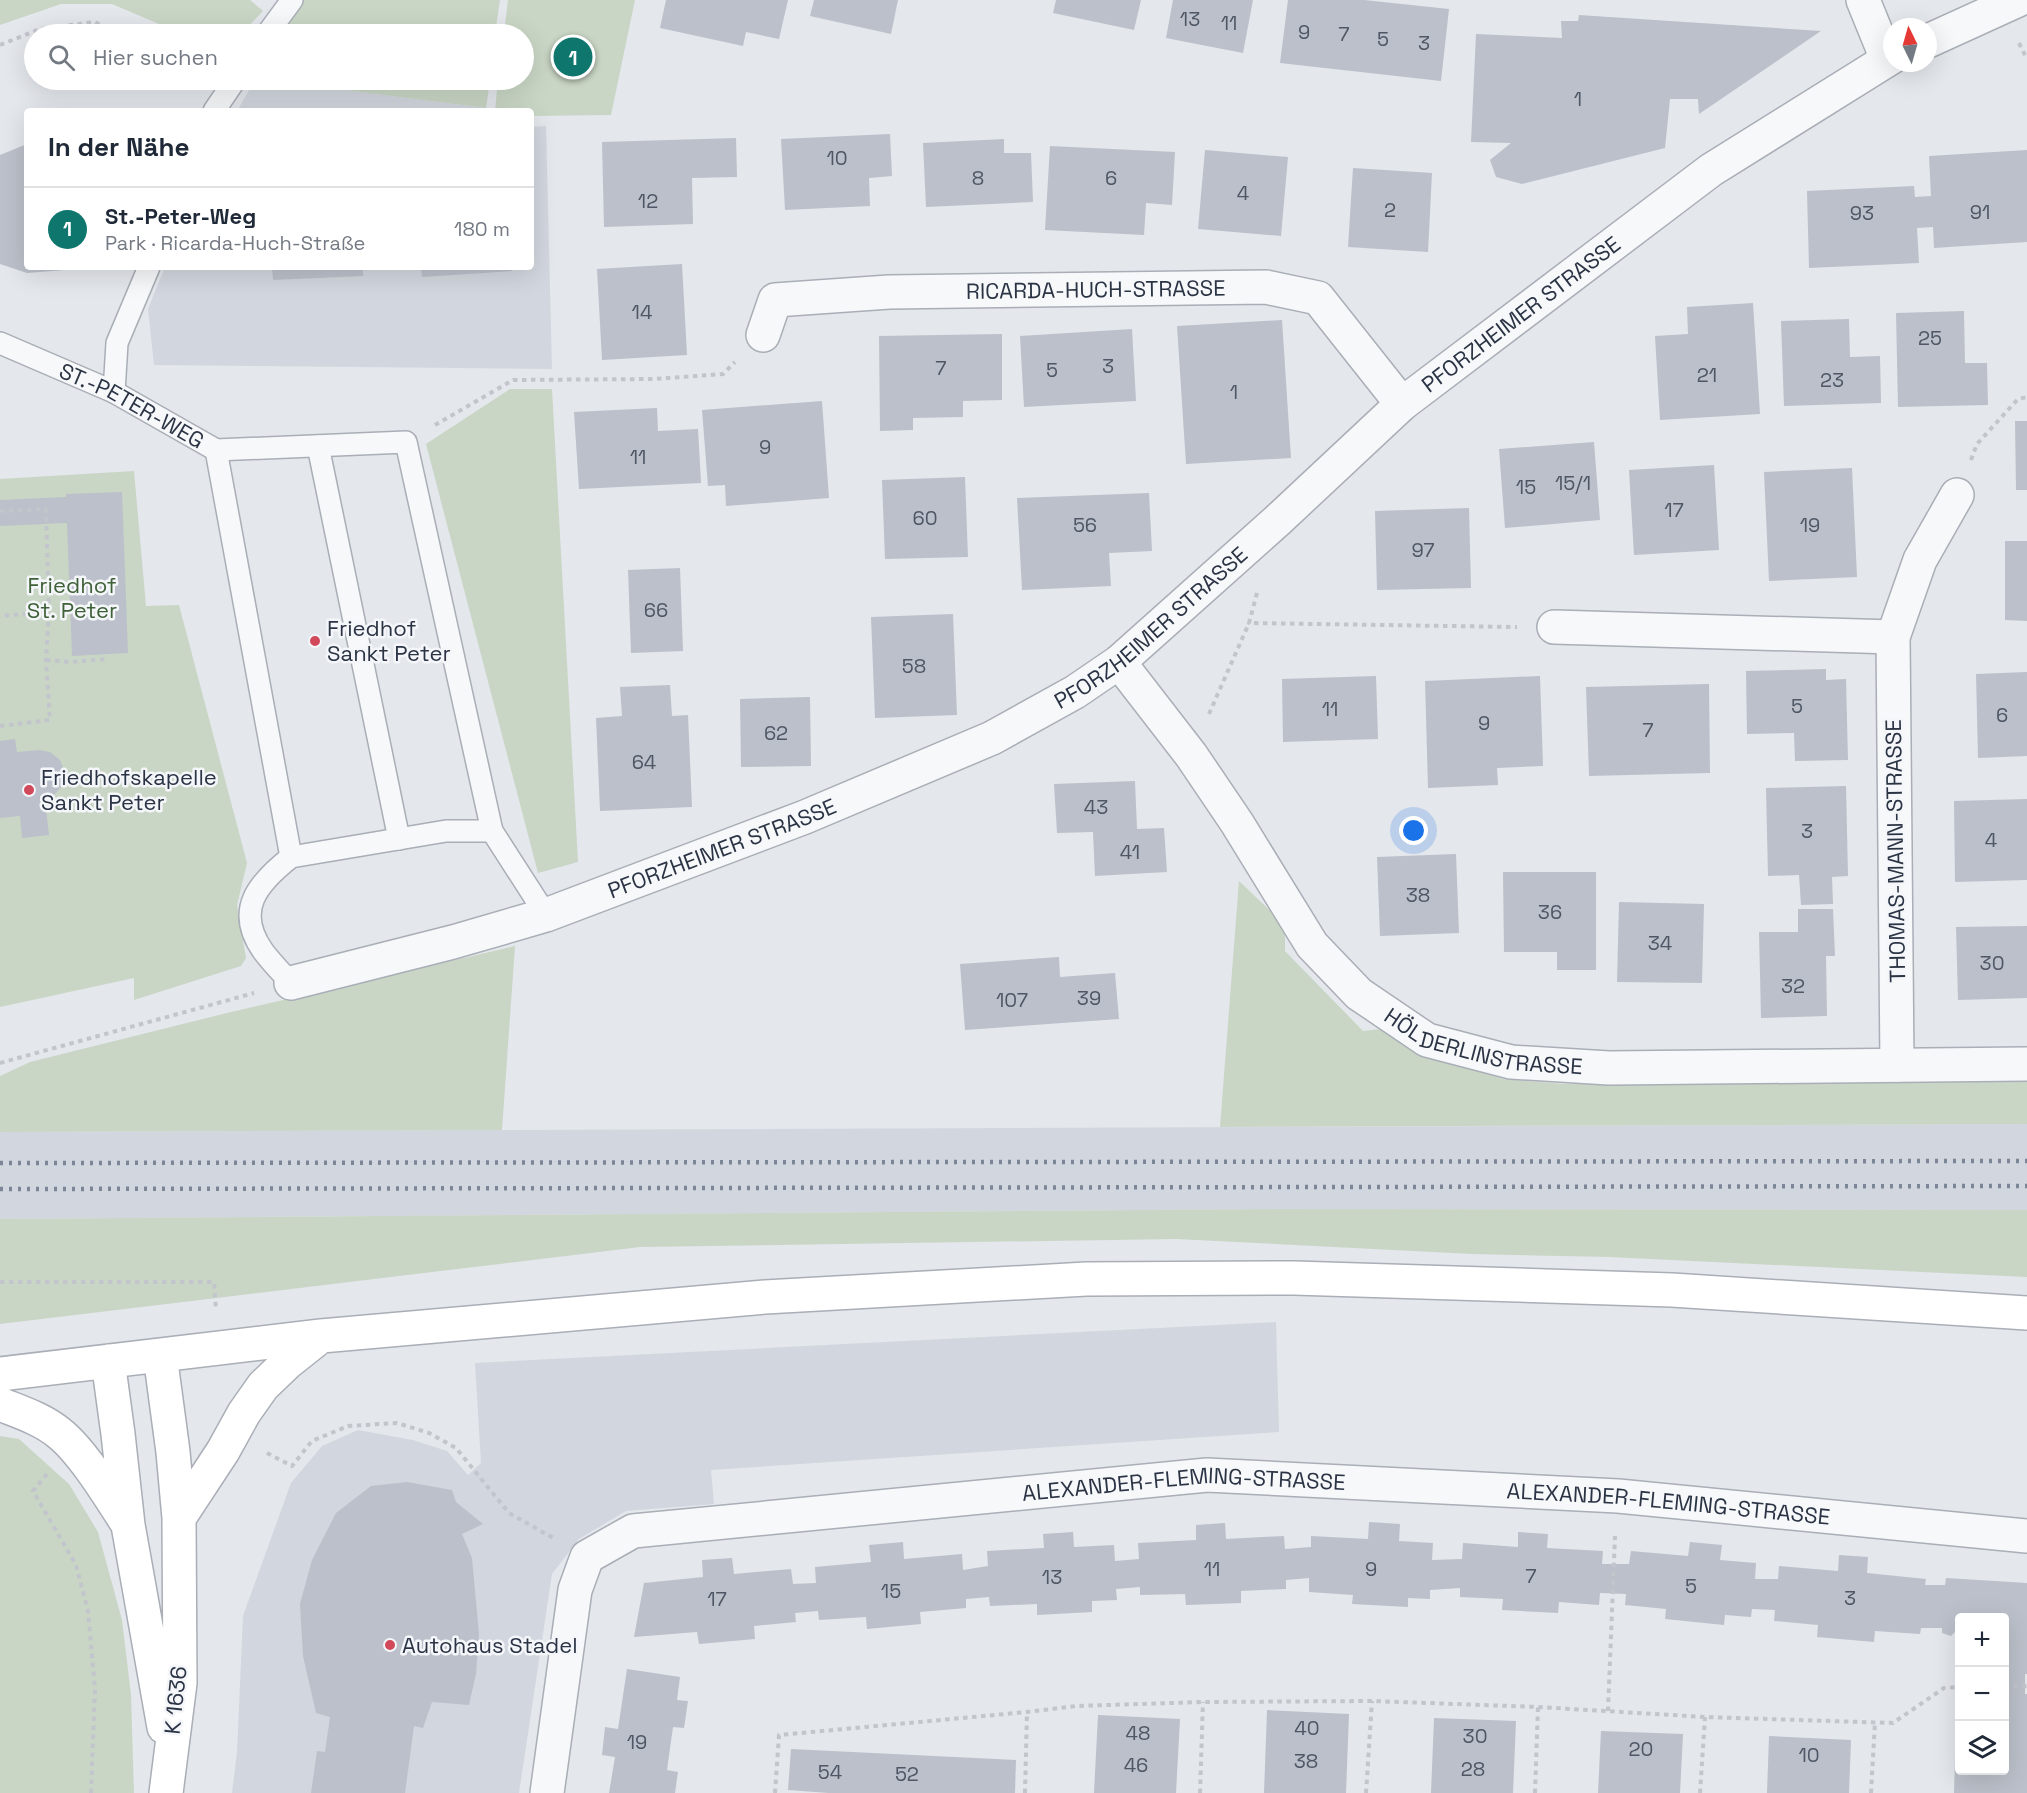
<!DOCTYPE html>
<html lang="de">
<meta charset="utf-8">
<style>
body{margin:0;font-family:"Space Grotesk",sans-serif;background:#f2f2f3;color:#1f2937}
.controls{position:absolute;right:18px;bottom:18px;display:grid;overflow:hidden;border-radius:6px;box-shadow:0 6px 24px #0002}
.controls button{width:54px;height:54px;display:grid;place-items:center;padding:0;border:0;border-bottom:2px solid #e0e1e3;background:#fff;color:#1f2937;font:30px sans-serif}
.compass{position:absolute;left:1883px;top:18px;width:54px;height:54px;border-radius:50%;background:#fff;box-shadow:0 6px 24px #0002;rotate:355deg}
.you{position:absolute;left:1414px;top:831px;width:21px;height:21px;margin:-15px;border:4px solid #fff;border-radius:50%;background:#1a73e8;box-shadow:0 0 0 9px #1a73e833}
.badge{display:grid;place-items:center;width:39px;height:39px;border-radius:50%;background:#0f766e;color:#fff;font-size:20px;font-weight:700}
.pin{position:absolute;translate:-50% -50%;border:3px solid #fff;box-shadow:0 2px 6px #0006}
.list{margin:0;padding:0;list-style:none}
h2{display:flex;justify-content:space-between;align-items:center;height:78px;margin:0;padding:0 24px;font-size:26px}
h2 small{font-size:20px;font-weight:400;color:#747a83}
.list li{display:grid;grid-template-columns:39px 1fr auto;gap:18px;align-items:center;box-sizing:border-box;height:84px;padding:0 24px;border-top:2px solid #e0e1e3}
.list b{display:block;font-size:22px;white-space:nowrap}
.list p{margin:0;font-size:20px;white-space:nowrap;color:#747a83}
.list em{font-size:20px;font-style:normal;color:#747a83}
.icon{flex:none;width:33px;height:33px;fill:none;stroke:currentColor;stroke-width:2;stroke-linecap:round;stroke-linejoin:round}
.map{position:relative;flex:none;width:2027px;height:1793px;overflow:hidden}
.search{position:absolute;background:#fff;box-shadow:0 6px 24px #0002;left:24px;top:24px;width:510px;height:66px;display:flex;align-items:center;gap:15px;box-sizing:border-box;padding:0 21px;border-radius:33px;color:#747a83;font-size:22px}
.panel{position:absolute;background:#fff;box-shadow:0 6px 24px #0002;left:24px;top:108px;width:510px;height:162px;border-radius:6px}
.map>svg:first-child{display:block}
</style>
<div class="map">
<svg width="2027" height="1793" viewBox="0 0 2027 1793">
<rect width="100%" height="100%" fill="#e4e7ec"/>
<path fill="#d2d6de" d="M255 80H280L281 82 486 108 487 111H237Z
M546 126 552 369 154 365 148 309 165 267H531V127Z
M2027 1124V1210L1275 1209 0 1219V1132Z
M1276 1322 1279 1432 711 1470 714 1504 626 1511 579 1539 552 1574 519 1793H232L237 1752 243 1616 291 1483 322 1446 358 1430 413 1440 447 1451 468 1475 481 1463 475 1363Z"/>
<path fill="#c9d6c5" d="M0 0H250L263 11 241 34H175L166 27 112 4H61L0 25Z
M303 0H500L495 34H281Z
M508 0H635L611 115 531 116V111H495L498 80H524V34H504Z
M280 80H490L486 108 281 82Z
M510 389H552L578 862 538 873 426 444Z
M134 471 146 606 179 605 247 863 237 905 246 958 241 966 134 1000V978L0 1007V479Z
M1239 881 1285 925V951L1363 1031 1382 1029 1431 1057 1503 1079 1564 1084 2027 1082V1124L1220 1127Z
M515 946 502 1130 0 1132V1076L30 1062 231 1012Z
M1275 1209 2027 1210V1277L1609 1257 1472 1254 1176 1239 640 1247 0 1324V1219Z
M0 1436 19 1439 69 1484 98 1532 122 1620 131 1695 134 1793H0Z"/>
<path fill="#bbc0ca" d="M666 0H788L779 39 746 32 743 46 660 28Z
M814 0H898L891 34 810 16Z
M1056 0H1141L1134 30 1053 13Z
M1173 0H1253L1243 53 1166 38Z
M1288 0H1364L1449 9 1441 81 1280 63Z
M1579 15 1821 31 1699 114 1698 99H1670L1665 148 1522 184 1496 177 1490 160 1511 143 1471 142 1476 34 1562 38 1561 21H1578Z
M890 134 892 176 869 178 870 206 785 210 781 139Z
M736 138 737 177 692 178 693 224 604 227 602 142Z
M1004 139V153H1031L1033 202 926 207 923 143Z
M27 144V267H77V269L27 273 0 264V155Z
M1050 146 1175 152 1172 205 1146 203 1144 235 1045 230Z
M1205 150 1288 157 1281 236 1198 229Z
M2027 150V242L1934 248 1933 227 1917 228 1919 263 1809 268 1807 191 1914 186 1915 197 1931 196 1929 156Z
M1353 168 1432 173 1428 252 1348 247Z
M682 264 687 355 602 360 597 269Z
M272 267H363V276L273 280Z
M421 267H512V271L422 277Z
M1753 303 1760 414 1660 420 1655 336 1688 334 1687 307Z
M1964 311 1965 363H1987L1988 405 1898 407 1896 313Z
M1849 319 1850 357 1880 356 1881 403 1784 406 1781 321Z
M1282 320 1291 458 1186 464 1177 326Z
M1132 329 1136 401 1024 407 1020 336Z
M1002 334V400L963 401V417L913 418V430L880 431 879 336Z
M822 401 829 498 726 506 725 485 708 486 702 410Z
M657 408 658 431 698 429 701 483 579 489 574 412Z
M2015 421H2027V490H2016Z
M1594 442 1600 520 1505 528 1499 449Z
M1714 465 1719 550 1634 555 1629 470Z
M1852 468 1857 577 1769 581 1764 472Z
M965 477 968 557 885 559 882 480Z
M122 492 128 653 72 656 67 523 0 526V500L66 497V494Z
M1149 493 1152 551 1109 553 1111 586 1022 590 1017 498Z
M1469 508 1471 588 1377 590 1375 511Z
M2005 541H2027V621L2005 620Z
M680 568 683 651 631 653 628 570Z
M953 614 957 715 875 718 871 617Z
M1826 669V680L1846 679 1848 760 1795 761 1794 733 1747 734 1746 671Z
M2027 672V756L1978 758 1976 674Z
M1376 676 1378 739 1283 742 1282 679Z
M1540 676 1543 766 1497 768 1498 785 1428 788 1425 681Z
M1709 684 1710 773 1589 776 1586 687Z
M670 685 672 716 688 715 692 807 600 811 596 718 622 716 620 687Z
M810 697 811 766 741 767 740 699Z
M15 739 17 752 39 750 50 752 60 760 65 773 63 785 54 795 45 800 49 835 22 838 20 816 0 818V741Z
M1135 781 1137 829 1164 828 1167 872 1095 876 1093 832 1057 833 1054 784Z
M1846 786 1848 876 1832 877 1833 904 1801 905 1799 875 1768 876 1766 788Z
M2027 799V880L1955 882 1954 801Z
M1456 854 1459 933 1380 936 1377 857Z
M1503 872H1596V970H1557V952H1504Z
M1619 902 1704 904 1702 983 1617 982Z
M1798 909H1833L1835 956H1826L1827 1016 1761 1018 1759 932H1798Z
M2027 926V998L1958 1000 1956 927Z
M1059 957 1060 977 1115 973 1119 1019 965 1030 960 964Z
M407 1482 452 1490 456 1502 483 1524 462 1534 472 1558 479 1634 476 1674 469 1705 432 1702 423 1728 414 1726 405 1793H311L317 1751 325 1752 330 1717 316 1713 303 1656 300 1604 312 1560 336 1513 371 1486Z
M1369 1522 1400 1524 1399 1541 1433 1543 1432 1560 1462 1559 1463 1543 1518 1547V1532L1548 1534 1547 1548 1603 1551 1602 1564H1629L1631 1551 1688 1556 1690 1542 1722 1545 1720 1560 1756 1563 1755 1579H1778L1779 1566 1838 1571 1839 1555 1868 1557 1867 1573 1926 1579 1925 1585H1945L1946 1578 2027 1583V1674H2025V1694H2027V1793H1954L1955 1757H1959L1960 1770H2004V1617H1959V1628L1951 1636 1942 1633V1628H1921L1920 1634 1875 1631 1874 1642 1817 1637 1818 1625 1774 1621 1775 1610 1752 1609 1751 1617 1725 1615 1724 1625 1665 1619 1666 1609 1625 1605 1626 1594 1600 1593 1599 1605 1559 1602 1558 1613 1502 1610 1503 1599 1460 1597V1588L1430 1590V1599L1408 1598V1607L1352 1604 1353 1595 1309 1592V1578L1286 1580V1589L1241 1591V1603L1186 1605 1185 1594 1140 1595V1587L1116 1589 1117 1600 1092 1601V1612L1037 1615V1604L990 1606 989 1597 966 1599V1608L920 1612 921 1624 867 1629 866 1617 819 1620 818 1611 795 1613 796 1622 754 1626 755 1639 699 1644 697 1632 634 1637 644 1583 703 1577 702 1560 732 1558 734 1574 791 1569 793 1584 816 1583 815 1567 871 1562 869 1545 903 1542 904 1559 962 1554 963 1570 988 1566 987 1551 1044 1548 1043 1534 1073 1532 1074 1547 1114 1545 1115 1561 1139 1559 1138 1543 1196 1540V1525L1225 1523 1226 1539 1284 1536 1285 1549 1311 1547V1536L1368 1539Z
M627 1669 680 1677 677 1700 688 1701 684 1728 673 1727 667 1770 678 1772 675 1793H609L615 1757 602 1755 605 1727 618 1729Z
M1267 1710 1349 1714 1346 1793H1264Z
M1098 1715 1180 1719 1176 1793H1094Z
M1434 1718 1516 1721 1513 1793H1431Z
M1601 1731 1683 1734 1680 1793H1598Z
M1769 1736 1851 1740 1849 1793H1767Z
M791 1749 1016 1760 1015 1793H829L788 1790Z"/>
<g fill="none" stroke-linecap="round" stroke-linejoin="round">
<g stroke="#a9aeb7" stroke-width="24">
<g id="service">
<path d="M267 34 292 0"/>
<path d="M214 111 235 80"/>
<path id="s1" d="M0 343 114 392 216 450 406 442 492 831 546 915"/>
<path d="M114 392 117 343 149 267"/>
<path d="M318 446 399 839"/>
<path d="M216 450 291 857"/>
<path d="M291 983C282 973 271 962 263 951 234 910 258 883 291 857L446 831H492"/>
</g>
</g>
<g stroke="#a9aeb7" stroke-width="36">
<g id="minor">
<path d="M1863 0 1887 59"/>
<path d="M1928 41 2018 0"/>
<path id="s2" d="M763 335 775 300 889 292 1266 287 1318 298 1402 404"/>
<path d="M1554 627 1893 637"/>
<path id="s3" d="M1119 662 1191 755 1237 823 1312 945 1359 994 1427 1040 1511 1062 1609 1068 2027 1064"/>
<path id="s4" d="M291 983 453 942 546 915 805 817 992 738 1075 692 1119 662 1278 520 1402 404 1711 170 1892 57"/>
<path d="M1897 1065 1893 637 1920 560 1957 495"/>
<path id="s5" d="M547 1793 575 1590 587 1557 633 1531 1207 1475 1618 1496 2027 1536"/>
</g>
</g>
<g stroke="#a9aeb7" stroke-width="36">
<path id="secondary" d="M160 1355 173 1452 179 1518 180 1683 166 1793
M108 1361 118 1434 128 1525 164 1727
M0 1374 321 1336 765 1297 1086 1279 1294 1278 1672 1290 2027 1313
M0 1404C20 1412 42 1419 59 1433 82 1451 109 1495 125 1520
M179 1518 223 1451 244 1413 263 1386 287 1363 321 1336"/>
</g>
<path stroke="#c2c5cb" stroke-width="4" stroke-dasharray="4.5 4.5" stroke-linecap="butt" d="M2019 43 2027 59
M0 45 40 29 95 22 116 34
M435 425 513 380 655 379 723 374 735 362
M1971 460 1977 444 2018 399 2027 397
M0 511 46 509 49 612 0 616
M1257 593 1249 623 1517 627
M46 660 71 662 106 659
M1209 714 1249 623
M0 726 50 720 46 660 49 612
M0 1063 254 993
M0 1282H214L216 1310
M267 1453 292 1466 312 1441 348 1426 397 1423 429 1433 456 1448 509 1513 555 1539
M47 1474 33 1491 76 1565 88 1611 95 1689 91 1793
M2004 1687 2027 1686
M1608 1711 1615 1536
M775 1793 779 1735 1027 1712 1076 1706 1203 1702 1372 1701 1538 1707 1705 1717 1893 1723 1944 1688 1960 1687
M1025 1793 1027 1712
M1200 1793 1203 1702
M1366 1793 1372 1701
M1535 1793 1538 1707
M1700 1793 1705 1717
M1871 1793 1875 1722"/>
<use href="#service" stroke="#f7f8fa" stroke-width="21"/>
<use href="#minor" stroke="#f7f8fa" stroke-width="33"/>
<use href="#secondary" stroke="#fff" stroke-width="33"/>
<path stroke="#7d8696" stroke-width="4.5" stroke-dasharray="3 6" stroke-linecap="butt" d="M0 1163 2027 1161
M0 1189 2027 1186"/>
</g>
<g fill="#d1495b" stroke="#f4f6f9" stroke-width="2">
<circle cx="315" cy="641" r="6"/>
<circle cx="29" cy="790" r="6"/>
<circle cx="390" cy="1645" r="6"/>
</g>
<g text-anchor="middle" stroke-width="5" stroke-linejoin="round" paint-order="stroke">
<g font-size="20" fill="#4f5766">
<text x="1190" y="26">13</text>
<text x="1229" y="30">11</text>
<text x="1304" y="39">9</text>
<text x="1344" y="41">7</text>
<text x="1383" y="46">5</text>
<text x="1424" y="50">3</text>
<text x="1578" y="106">1</text>
<text x="837" y="165">10</text>
<text x="978" y="185">8</text>
<text x="1111" y="185">6</text>
<text x="1243" y="200">4</text>
<text x="648" y="208">12</text>
<text x="1390" y="217">2</text>
<text x="1980" y="219">91</text>
<text x="1862" y="220">93</text>
<text x="642" y="319">14</text>
<text x="1930" y="345">25</text>
<text x="1108" y="373">3</text>
<text x="941" y="375">7</text>
<text x="1052" y="377">5</text>
<text x="1707" y="382">21</text>
<text x="1832" y="387">23</text>
<text x="1234" y="399">1</text>
<text x="765" y="454">9</text>
<text x="638" y="464">11</text>
<text x="1573" y="490">15/1</text>
<text x="1526" y="494">15</text>
<text x="1674" y="517">17</text>
<text x="925" y="525">60</text>
<text x="1085" y="532">56</text>
<text x="1810" y="532">19</text>
<text x="1423" y="557">97</text>
<text x="656" y="617">66</text>
<text x="914" y="673">58</text>
<text x="1797" y="713">5</text>
<text x="1330" y="716">11</text>
<text x="2002" y="722">6</text>
<text x="1484" y="730">9</text>
<text x="1648" y="737">7</text>
<text x="776" y="740">62</text>
<text x="644" y="769">64</text>
<text x="1096" y="814">43</text>
<text x="1807" y="838">3</text>
<text x="1991" y="847">4</text>
<text x="1130" y="859">41</text>
<text x="1418" y="902">38</text>
<text x="1550" y="919">36</text>
<text x="1660" y="950">34</text>
<text x="1992" y="970">30</text>
<text x="1793" y="993">32</text>
<text x="1089" y="1005">39</text>
<text x="1012" y="1007">107</text>
<text x="1212" y="1576">11</text>
<text x="1371" y="1576">9</text>
<text x="1531" y="1583">7</text>
<text x="1052" y="1584">13</text>
<text x="1691" y="1593">5</text>
<text x="891" y="1598">15</text>
<text x="1850" y="1605">3</text>
<text x="717" y="1606">17</text>
<text x="1307" y="1735">40</text>
<text x="1138" y="1740">48</text>
<text x="1475" y="1743">30</text>
<text x="637" y="1749">19</text>
<text x="1641" y="1756">20</text>
<text x="1809" y="1762">10</text>
<text x="1306" y="1768">38</text>
<text x="1136" y="1772">46</text>
<text x="1473" y="1776">28</text>
<text x="830" y="1779">54</text>
<text x="907" y="1781">52</text>
</g>
<g font-size="22" fill="#2b3445" stroke="#f4f6f9">
<text dy="8" stroke="none"><textPath href="#s2" startOffset="358">RICARDA-HUCH-STRASSE</textPath></text>
<text dy="8" stroke="none"><textPath href="#s4" startOffset="1424">PFORZHEIMER STRASSE</textPath></text>
<text dy="8" stroke="none"><textPath href="#s1" startOffset="146">ST.-PETER-WEG</textPath></text>
<text dy="8" stroke="none"><textPath href="#s4" startOffset="938">PFORZHEIMER STRASSE</textPath></text>
<text dy="8" stroke="none"><textPath href="#s4" startOffset="452">PFORZHEIMER STRASSE</textPath></text>
<text transform="translate(1895 851) rotate(-91)" y="8">THOMAS-MANN-STRASSE</text>
<text dy="8" stroke="none"><textPath href="#s3" startOffset="548">HÖLDERLINSTRASSE</textPath></text>
<text dy="8" stroke="none"><textPath href="#s5" startOffset="846">ALEXANDER-FLEMING-STRASSE</textPath></text>
<text dy="8" stroke="none"><textPath href="#s5" startOffset="1332">ALEXANDER-FLEMING-STRASSE</textPath></text>
<text transform="translate(175 1700) rotate(-84)" y="8">K 1636</text>
</g>
<g font-size="22" fill="#3f6138" stroke="#f4f6f9">
<text x="72" y="593">Friedhof<tspan x="72" dy="25">St. Peter</tspan></text>
</g>
<g font-size="22" fill="#2b3445" stroke="#f4f6f9" text-anchor="start">
<text x="327" y="636">Friedhof<tspan x="327" dy="25">Sankt Peter</tspan></text>
<text x="41" y="785">Friedhofskapelle<tspan x="41" dy="25">Sankt Peter</tspan></text>
<text x="402" y="1653">Autohaus Stadel</text>
</g>
</g>
</svg>
<div class="controls">
<button>+</button>
<button>−</button>
<button><svg class="icon" aria-label="layers" viewBox="0 0 24 24"><path d="M12 4l9 5-9 5-9-5zM3 14l9 5 9-5"/></svg></button>
</div>
<svg class="compass" viewBox="-18 -18 36 36"><path d="M0-13l5 13h-10z" fill="#e53935"/><path d="M0 13l5-13h-10z" fill="#747a83"/></svg>
<div class="you"></div>
<div class="pin badge" style="left:573px;top:57px">1</div>
<div class="search"><svg class="icon" aria-label="search" viewBox="0 0 24 24"><circle cx="10" cy="10" r="6"/><path d="M15 15l6 6"/></svg>Hier suchen</div>
<section class="panel">
<h2>In der Nähe<small></small></h2>
<ul class="list">
<li><span class="badge">1</span><div><b>St.-Peter-Weg</b><p>Park · Ricarda-Huch-Straße</p></div><em>180 m</em></li>
</ul>
</section>
</div>
